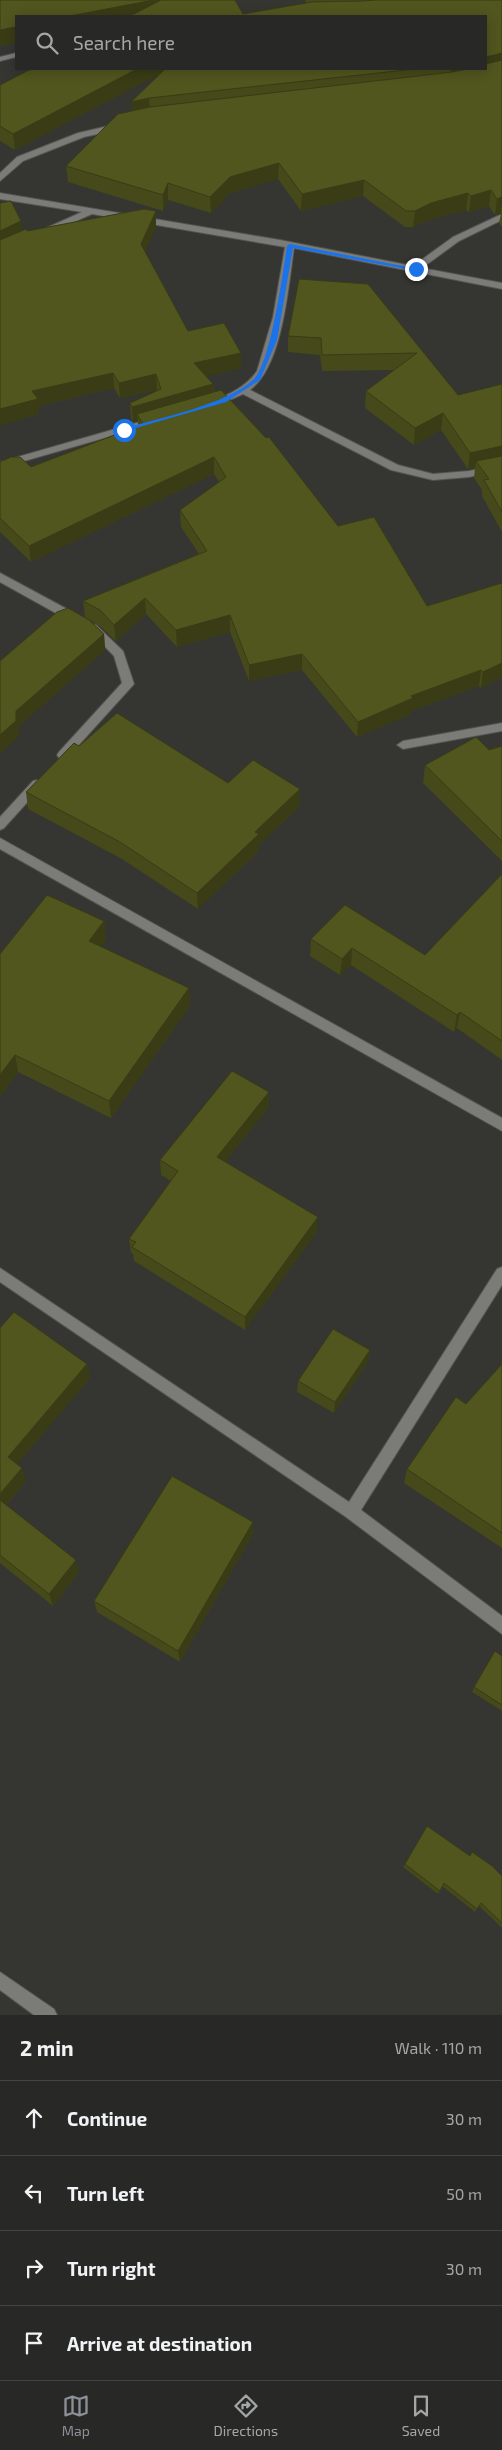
<!DOCTYPE html>
<meta charset="utf-8">
<style>
body{margin:0;font-family:"Exo 2",sans-serif;background:#30302e;color:#f1f3f6}
.stop{position:absolute;width:15px;height:15px;margin:-11px;border:4px solid #1a73e8;border-radius:50%;background:#fff}
.stop.end{background:#1a73e8;border-color:#fff;box-shadow:0 1px 5px #0008}
.list{margin:0;padding:0;list-style:none}
h2{display:flex;justify-content:space-between;align-items:center;height:65px;margin:0;padding:0 20px;font-size:21px}
h2 small{font-size:16px;font-weight:400;color:#a5a6a7}
.list li{display:grid;grid-template-columns:32px 1fr auto;gap:15px;align-items:center;box-sizing:border-box;height:75px;padding:0 20px;border-top:1px solid #444443}
.list b{display:block;font-size:19px;white-space:nowrap}
.list em{font-size:16px;font-style:normal;color:#a5a6a7}
.icon{flex:none;width:28px;height:28px;fill:none;stroke:currentColor;stroke-width:2;stroke-linecap:round;stroke-linejoin:round}
.map{position:relative;flex:none;width:502px;height:2015px;overflow:hidden}
.search{position:absolute;background:#282826;box-shadow:0 2px 12px #0003;left:15px;right:15px;top:15px;height:55px;display:flex;align-items:center;gap:12px;box-sizing:border-box;padding:0 18px;border-radius:0px;color:#a5a6a7;font-size:19px}
.sheet{height:365px;background:#282826}
nav{display:flex;justify-content:space-around;align-items:center;box-sizing:border-box;height:70px;border-top:1px solid #444443;background:#282826;font-size:14px;color:#a5a6a7}
nav a{display:grid;justify-items:center;gap:2px}
nav .on{color:#8c9099}
.map>svg:first-child{display:block}
</style>
<div class="map">
<svg width="502" height="2015" viewBox="0 0 502 2015">
<rect width="100%" height="100%" fill="#353532"/>
<g fill="none" stroke-linecap="round" stroke-linejoin="round">
<g stroke="#535451" stroke-width="2">
<path id="minor" d="M16 53V57L0 61V57Z
M117 124 120 125V129L84 137 23 161 0 181V173L17 157 78 133Z
M0 193 280 240 413 266 453 237 502 214V220L459 241 422 268 502 283V289L294 248C288 288 283 365 250 390L398 465 433 474 469 471 502 464V470L469 477 433 480 391 470 243 394 221 404 209 406V402C227 396 246 387 257 371L273 317 285 247 92 214 47 234 44 233V229L82 212 0 199Z
M150 419 153 420V424L0 468V462Z
M0 573 78 615 79 618 78 621H70L0 582Z
M92 624 96 625 123 651 134 684 67 758H59L57 755 59 752 122 683 114 656 87 628Z
M502 723V731L403 749 397 745 403 741Z
M37 780 43 784 41 787 4 828 0 830V817L33 781Z
M0 838 502 1118V1131L0 849Z
M502 1267V1285L361 1510 502 1616V1634L346 1517 0 1282V1268L349 1502 497 1269Z
M0 1972 54 2009 57 2015H34L0 1990Z"/>
</g>
<use href="#minor" fill="#7b7c78" fill-rule="evenodd"/>
</g>
<path fill="#46491a" d="M0 0 243 14 306 3 305 0H502V227L499 223 501 214 495 215 489 206 469 212 466 210 429 220 413 227H405L363 196 301 211 278 179 230 193 211 213 168 200 163 211 68 182 66 166 132 111 161 73 15 150 0 141V85L31 69H486V16H16V43L0 46Z
M156 211V227L145 252 188 331 241 353V368L206 376 213 384 214 392 338 526 427 606 502 583V677L481 688 479 686 411 711V714L357 737 302 670 249 681 230 632 177 647 146 614 116 641 101 627 90 620 104 634 105 650 19 726V736L0 753V661L85 617 83 601 199 554 181 527 180 510 219 482 214 474 31 562 0 532V462L31 467 138 426V421L133 422 131 418 130 403 157 391V390L120 398 114 388 38 406 39 414 0 425 22 231H27Z
M368 284 458 395 502 384V532L482 496V490L474 478 475 468 468 469 441 430 414 445 365 408 366 391 394 370 322 371 320 355 288 352V336Z
M79 746 228 783 300 789V806L259 845V851L198 909 122 859 28 809 26 792Z
M502 746V861L423 783 425 765Z
M502 874V1060L457 1028 454 1032 351 965 340 975 310 956 311 939 425 955Z
M104 921 106 940 100 947 189 988 190 1006 111 1118 18 1072 0 1097V954Z
M269 1107 225 1162 317 1232 245 1330 134 1261 133 1254 131 1253 129 1239 171 1181 161 1175 160 1160Z
M0 1328 87 1364 90 1378 17 1464 22 1468 26 1481 6 1505 79 1572 53 1606 0 1563Z
M370 1350 368 1362 334 1413 297 1392 298 1381Z
M502 1364V1548L404 1483 407 1469Z
M253 1522V1534L180 1662 97 1612 94 1601Z
M502 1656V1711L472 1692 474 1687Z
M470 1856 502 1876V1926L501 1927 479 1906 475 1912 442 1886 438 1894 403 1867 405 1864Z"/>
<path fill="#393c15" d="M154 0H165L155 16H70Z
M16 27V43L0 46V30Z
M502 53V69L450 81 451 69H486V57Z
M137 69H169L15 150 13 134Z
M149 98 150 114 132 118 131 102Z
M279 163 278 179 230 193 211 213 210 197 230 177Z
M364 180 363 196 301 211 302 194Z
M168 183V200L163 211V195Z
M491 190 489 206 469 212 471 196Z
M468 193 466 210 429 220 413 227 415 211 431 203Z
M502 197V208L501 207V214L495 215 497 199Z
M156 211V227L142 259 141 244Z
M21 221 23 237 0 247V231Z
M241 353V368L194 379V363Z
M113 373 114 388 38 406 39 414 0 425V409L32 391Z
M156 374 157 390 120 398 119 383Z
M213 384 214 399 137 414 138 421 133 422 132 407Z
M443 413 441 430 414 445 415 428Z
M502 446V459L476 461 475 468 468 469 470 453Z
M214 457V474L31 562 29 546Z
M145 598 146 614 116 641 114 625Z
M230 615V632L177 647 176 630Z
M104 634 105 650 19 726V736L0 753V735L16 711Z
M302 654V670L249 681V665Z
M502 663V677L481 688 483 672Z
M481 670 479 686 411 711V714L357 737 358 722 411 696Z
M300 789V806L259 845V851L198 909 197 893 255 832Z
M104 921 106 940 91 959 89 941Z
M352 948 351 965 340 975 342 959Z
M189 988 190 1006 111 1118 109 1101Z
M460 1012 457 1028 454 1032 457 1015Z
M15 1055 18 1072 0 1097V1075Z
M269 1092V1107L217 1172V1157Z
M318 1217 317 1232 245 1330V1317Z
M370 1350 368 1362 334 1413 335 1402Z
M87 1364 90 1378 12 1470 8 1457Z
M22 1468 26 1481 1 1510 0 1506V1494Z
M253 1522V1534L180 1662 178 1651Z
M76 1560 79 1572 53 1606 49 1594Z"/>
<path fill="#51551e" stroke="#393c15" d="M0 0H154L70 16H16V27L0 30Z
M161 0H235L243 14 312 2 362 1 376 0H502V53L486 57V16H130Z
M502 60V197L497 199 491 190 471 196 468 193 431 203 415 211H406L364 180 302 194 279 163 230 177 210 197 168 183 163 195 66 166 118 114 150 107 452 72 467 69H486V64Z
M31 69H137L13 134 0 126V85Z
M165 69H415L149 98 131 102Z
M11 201 21 221 0 231V203Z
M144 209 156 211 141 244 188 331 224 323 241 353 194 363 213 384 132 407 130 403 161 389 156 374 119 383 113 373 32 391 38 399 0 409V240L26 229 27 231Z
M299 279 368 284 458 395 502 384V446L470 453 443 413 415 428 366 391 417 353 322 355 321 338 288 336Z
M221 390 266 438 269 437 338 526 374 517 427 606 502 583V663L483 672 481 670 411 696 413 698 358 722 302 654 249 665 230 615 176 630 145 598 114 625 100 610 83 601 207 551 180 510 226 477 214 457 29 546 0 518V462L11 457H20L31 467 143 424 137 414Z
M502 456V512L484 480 489 479 476 461Z
M68 608 89 620 104 634 16 711V721L0 735V661L57 612Z
M117 713 228 783 253 760 300 789 255 832 259 834 197 893 120 842 26 792 74 743 79 746Z
M476 737 489 750 502 746V841L425 765Z
M502 874V1041L460 1012 457 1015 352 948 342 959 311 939 345 905 425 955Z
M47 895 104 921 89 941 189 988 109 1101 15 1055 0 1075V954Z
M232 1071 269 1092 217 1157 318 1217 245 1317 132 1247 136 1242 129 1239 178 1171 160 1160Z
M14 1312 87 1364 8 1457 22 1468 0 1494V1328Z
M333 1329 370 1350 335 1402 298 1381Z
M502 1364V1533L407 1469 456 1397 466 1404Z
M172 1476 253 1522 178 1651 94 1601Z
M0 1500 76 1560 49 1594 0 1555Z
M495 1651 502 1656V1705L474 1687Z
M427 1826 470 1856 472 1852 492 1866 502 1876V1923L481 1903 477 1909 444 1883 440 1891 405 1864Z"/>
<path fill="#1a73e8" d="M290 244 418 269 416 271 293 248 277 340 260 380 226 402 122 432V429C159 418 226 405 254 379 271 362 283 272 287 246Z"/>
</svg>
<div class="stop" style="left:124px;top:430px"></div>
<div class="stop end" style="left:416px;top:269px"></div>
<div class="search"><svg class="icon" aria-label="search" viewBox="0 0 24 24"><circle cx="10" cy="10" r="6"/><path d="M15 15l6 6"/></svg>Search here</div>
</div>
<section class="sheet">
<h2>2 min<small>Walk · 110 m</small></h2>
<ul class="list">
<li><svg class="icon" aria-label="ahead" viewBox="0 0 24 24"><path d="M12 20V5M6 11l6-6 6 6"/></svg><div><b>Continue</b></div><em>30 m</em></li>
<li><svg class="icon" aria-label="left" viewBox="0 0 24 24"><path d="M17 20v-9H6M10 6l-5 5 5 5"/></svg><div><b>Turn left</b></div><em>50 m</em></li>
<li><svg class="icon" aria-label="right" viewBox="0 0 24 24"><path d="M7 20v-9h11M14 6l5 5-5 5"/></svg><div><b>Turn right</b></div><em>30 m</em></li>
<li><svg class="icon" aria-label="arrive" viewBox="0 0 24 24"><path d="M6 21V4h12l-3 4 3 4H6"/></svg><div><b>Arrive at destination</b></div></li>
</ul>
</section>
<nav>
<a class="on"><svg class="icon" aria-label="map" viewBox="0 0 24 24"><path d="M3 6l6-2 6 2 6-2v14l-6 2-6-2-6 2zM9 4v14M15 6v14"/></svg>Map</a>
<a><svg class="icon" aria-label="directions" viewBox="0 0 24 24"><path d="M12 3l9 9-9 9-9-9zM9 14v-3h6M13 9l2 2-2 2"/></svg>Directions</a>
<a><svg class="icon" aria-label="saved" viewBox="0 0 24 24"><path d="M7 4h10v16l-5-4-5 4z"/></svg>Saved</a>
</nav>
